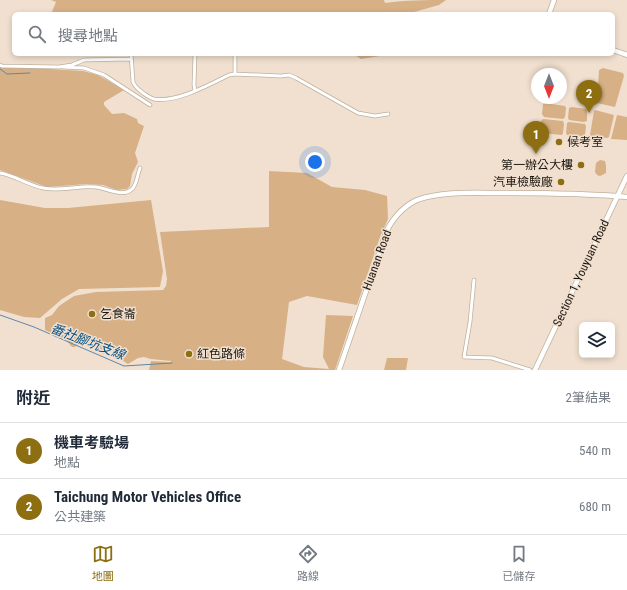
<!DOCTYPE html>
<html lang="zh-TW">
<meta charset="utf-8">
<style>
body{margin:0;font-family:"Roboto Condensed","Noto Sans TC",sans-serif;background:#f6f6f7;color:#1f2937}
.controls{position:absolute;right:12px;bottom:12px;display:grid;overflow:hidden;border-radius:6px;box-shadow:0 2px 6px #0003}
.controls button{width:36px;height:36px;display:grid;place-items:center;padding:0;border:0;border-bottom:1px solid #e0e1e3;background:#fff;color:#1f2937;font:20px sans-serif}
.compass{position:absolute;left:531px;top:68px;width:36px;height:36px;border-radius:50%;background:#fff;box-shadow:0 2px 6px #0003;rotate:180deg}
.you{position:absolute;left:315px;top:162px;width:14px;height:14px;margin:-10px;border:3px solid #fff;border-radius:50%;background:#1a73e8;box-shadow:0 0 0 6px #1a73e833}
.badge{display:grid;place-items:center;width:26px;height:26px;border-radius:50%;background:#8d6e11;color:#fff;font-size:13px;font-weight:700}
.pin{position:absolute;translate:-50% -33px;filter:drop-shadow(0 1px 2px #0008)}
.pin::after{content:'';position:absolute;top:21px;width:14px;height:12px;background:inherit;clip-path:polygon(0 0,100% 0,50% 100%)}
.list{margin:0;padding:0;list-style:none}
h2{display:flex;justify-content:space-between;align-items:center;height:52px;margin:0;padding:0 16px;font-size:17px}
h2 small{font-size:13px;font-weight:400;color:#747a83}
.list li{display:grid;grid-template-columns:26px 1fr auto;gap:12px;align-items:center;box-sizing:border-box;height:56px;padding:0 16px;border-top:1px solid #e0e1e3}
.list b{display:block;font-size:15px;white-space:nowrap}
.list p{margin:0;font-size:13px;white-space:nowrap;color:#747a83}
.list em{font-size:13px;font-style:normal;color:#747a83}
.icon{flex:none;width:22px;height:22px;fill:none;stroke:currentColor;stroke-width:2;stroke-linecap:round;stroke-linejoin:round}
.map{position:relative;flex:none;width:627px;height:370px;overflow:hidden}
.search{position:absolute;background:#fff;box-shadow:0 2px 6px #0003;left:12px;right:12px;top:12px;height:44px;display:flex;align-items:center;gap:10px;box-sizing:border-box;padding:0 14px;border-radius:6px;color:#747a83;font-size:15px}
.sheet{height:164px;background:#fff}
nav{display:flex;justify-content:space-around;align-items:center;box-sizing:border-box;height:56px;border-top:1px solid #e0e1e3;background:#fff;font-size:11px;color:#747a83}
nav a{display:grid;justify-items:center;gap:2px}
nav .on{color:#8d6e11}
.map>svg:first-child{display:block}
</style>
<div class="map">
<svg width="627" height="370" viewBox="0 0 627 370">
<rect width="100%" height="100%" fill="#f1e0cf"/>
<path fill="#d7b086" d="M51 0H384L385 3C406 0 426 0 446 0L439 5 407 14H51L56 2Z
M353 54H392L361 59Z
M0 66 83 71 98 75 124 90 104 102V105L112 114 124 113 137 119 138 123 144 126 135 153 138 162 132 174 130 186 127 189 117 190 103 185 87 184 47 187 0 170Z
M603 68 623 73 624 76 615 107 597 103 599 70Z
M545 103 565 106 566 108 565 117 563 119 544 117 542 114 543 104Z
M572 107 586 109 587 111V121L584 122 569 120 568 118 569 108Z
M595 110 614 115 609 137 607 138 592 137 590 135 594 111Z
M617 115 627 117V140L611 139Z
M543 119 563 121 564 124 563 133 562 135 542 133 541 131V121Z
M569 122 585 124 586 126 585 135 583 136 567 135 566 133 567 123Z
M600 160 605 161 606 166V173L600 176 597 175 595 172 596 163Z
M269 171 307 173 332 187 365 190 387 196 388 219 380 237 357 305 307 296 289 302 282 359 304 367 329 369 323 357 326 315 353 316 335 370H149L151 361 171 362V361L151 359 144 357 138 358 128 364 120 359 115 352 111 351 103 354C98 351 87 342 81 344 77 345 77 347 72 347L65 339 45 330V318L52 315 59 306 74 296 96 292 163 290 166 286 167 279 160 232 269 227Z
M0 200 45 208H68L151 200 163 271 160 287 79 289 62 299 40 318 24 317 0 310Z
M387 358H408L406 370H384Z"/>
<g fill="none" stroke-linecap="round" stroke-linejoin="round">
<path stroke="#5e87ad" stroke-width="1" d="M0 69 7 74 30 73
M0 315 34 327 124 366 172 363"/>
<g stroke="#bfb09f" stroke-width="4.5">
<path id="street" d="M131 54 133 82C135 87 139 90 143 93 146 95 150 98 154 99 176 103 209 85 229 75L235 74 281 76 289 75 296 78 358 113 375 116 388 114
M195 54 194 85 195 91
M235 54V74
M0 65 2 66 59 67 72 65 84 60 130 59
M63 67 84 68 104 75 150 105
M0 173C16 176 28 185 43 188 59 192 79 185 96 187 106 188 122 197 131 190 137 186 137 175 140 168
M474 280 470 322 464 357 492 358 530 370"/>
</g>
<g stroke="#bfb09f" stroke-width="6">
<path id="secondary" d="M549 14 554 0
M613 50 627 55
M339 370 387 230C394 217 404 206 417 200 442 191 473 193 499 193 542 193 584 193 627 197
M535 370 627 176"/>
</g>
<use href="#street" stroke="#fff" stroke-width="3"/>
<use href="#secondary" stroke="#fff" stroke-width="4.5"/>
</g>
<g fill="#8d6e11" stroke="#f1e0cf" stroke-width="1.5">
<circle cx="559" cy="142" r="4"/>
<circle cx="581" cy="165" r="4"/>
<circle cx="561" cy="182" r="4"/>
<circle cx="92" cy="314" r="4"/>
<circle cx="189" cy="354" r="4"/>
</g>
<g text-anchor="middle" stroke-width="3" stroke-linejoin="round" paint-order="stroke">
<g font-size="12" fill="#1b1610" stroke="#f1e0cf" text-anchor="start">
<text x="567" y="146">候考室</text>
<text x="573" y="169" text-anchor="end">第一辦公大樓</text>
<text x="553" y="186" text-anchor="end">汽車檢驗廠</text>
<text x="100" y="318">乞食崙</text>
<text x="197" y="358">紅色路條</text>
</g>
<g font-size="12" fill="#1b1610" stroke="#f1e0cf">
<text transform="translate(377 260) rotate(-70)" y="4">Huanan Road</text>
<text transform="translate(581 273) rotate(-65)" y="4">Section 1, Youyuan Road</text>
</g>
<g font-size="13" font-style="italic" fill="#095184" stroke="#f1e0cf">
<text transform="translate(88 341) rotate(21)" y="5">番社腳坑支線</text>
</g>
</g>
</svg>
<div class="controls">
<button><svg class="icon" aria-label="layers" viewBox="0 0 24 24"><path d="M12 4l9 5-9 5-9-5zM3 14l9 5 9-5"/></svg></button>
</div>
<svg class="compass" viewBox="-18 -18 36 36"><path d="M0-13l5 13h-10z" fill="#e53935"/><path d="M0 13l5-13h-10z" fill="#747a83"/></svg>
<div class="you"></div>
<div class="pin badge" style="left:536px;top:154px">1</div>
<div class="pin badge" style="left:589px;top:113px">2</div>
<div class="search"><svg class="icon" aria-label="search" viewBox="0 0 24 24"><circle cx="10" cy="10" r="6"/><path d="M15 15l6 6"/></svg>搜尋地點</div>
</div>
<section class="sheet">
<h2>附近<small>2筆結果</small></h2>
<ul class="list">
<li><span class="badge">1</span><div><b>機車考驗場</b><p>地點</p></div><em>540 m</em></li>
<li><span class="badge">2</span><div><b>Taichung Motor Vehicles Office</b><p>公共建築</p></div><em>680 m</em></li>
</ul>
</section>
<nav>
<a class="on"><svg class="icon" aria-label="map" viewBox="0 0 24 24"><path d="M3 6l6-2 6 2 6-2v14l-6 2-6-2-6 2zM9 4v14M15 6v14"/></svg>地圖</a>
<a><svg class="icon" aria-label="directions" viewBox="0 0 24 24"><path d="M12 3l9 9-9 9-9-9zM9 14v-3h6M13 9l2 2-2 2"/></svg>路線</a>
<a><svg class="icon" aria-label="saved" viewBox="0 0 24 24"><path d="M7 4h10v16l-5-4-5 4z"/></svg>已儲存</a>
</nav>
